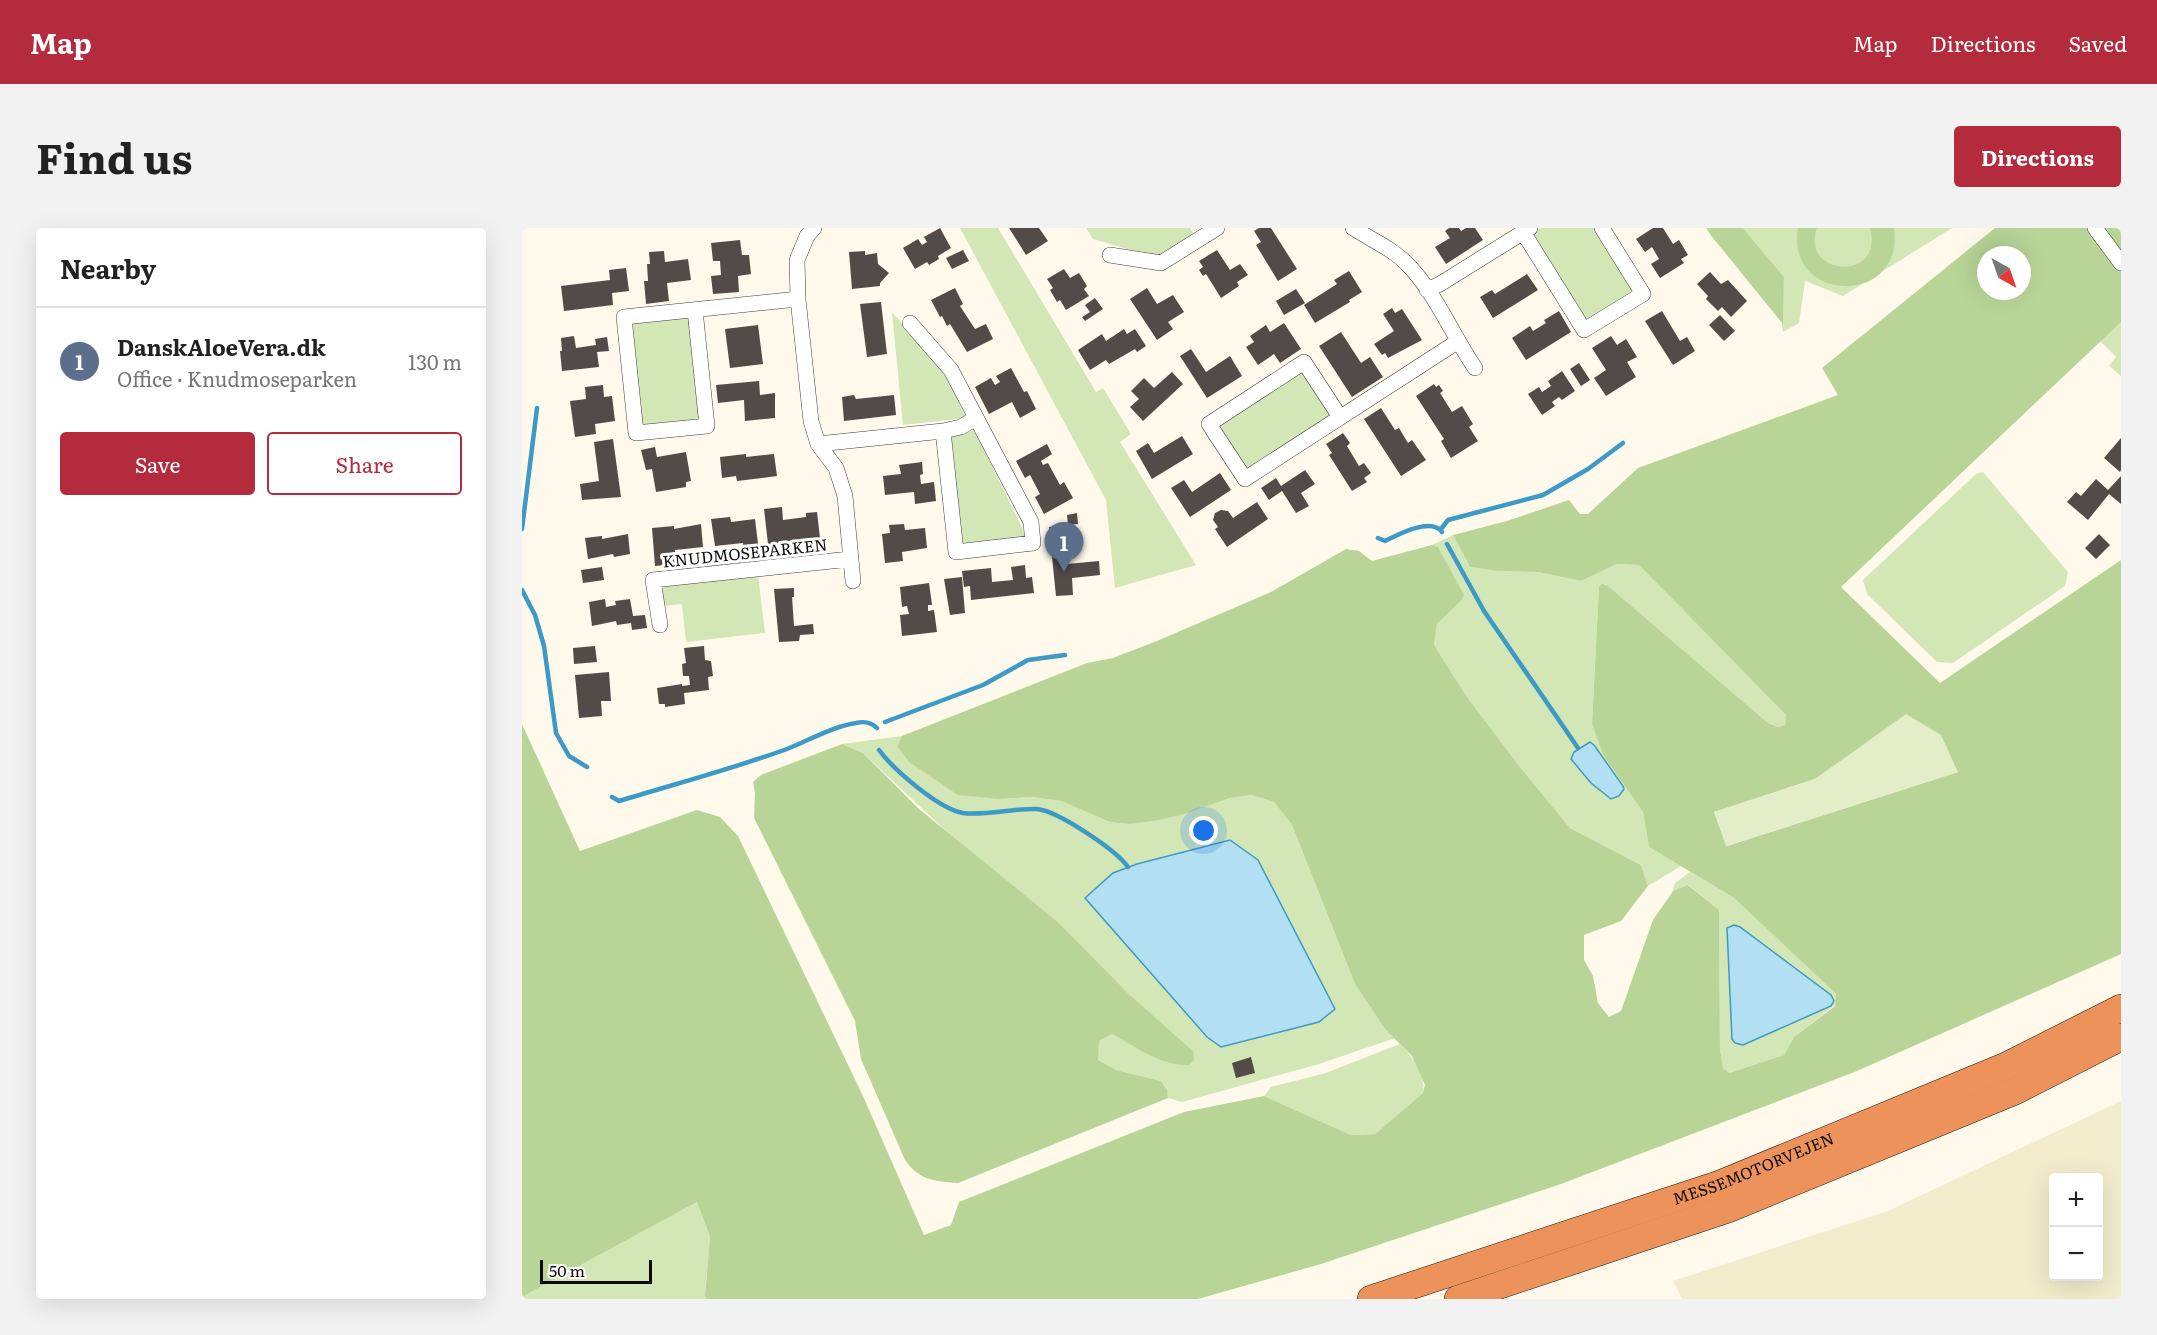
<!DOCTYPE html>
<meta charset="utf-8">
<style>
body{margin:0;font-family:Literata,serif;background:#f2f2f2;color:#222}
.controls{position:absolute;right:18px;bottom:18px;display:grid;overflow:hidden;border-radius:6px;box-shadow:0 6px 24px #0002}
.controls button{width:54px;height:54px;display:grid;place-items:center;padding:0;border:0;border-bottom:2px solid #e0e0e0;background:#fff;color:#222;font:30px sans-serif}
.compass{position:absolute;left:1455px;top:18px;width:54px;height:54px;border-radius:50%;background:#fff;box-shadow:0 6px 24px #0002;rotate:140deg}
.scale{position:absolute;left:18px;bottom:15px;width:112px;box-sizing:border-box;padding-left:6px;border:3px solid #0b0b0b;border-top:0;font-size:16px;line-height:21px;white-space:nowrap;color:#0b0b0b;-webkit-text-stroke:4px #fff;paint-order:stroke}
.you{position:absolute;left:682px;top:603px;width:21px;height:21px;margin:-15px;border:4px solid #fff;border-radius:50%;background:#1a73e8;box-shadow:0 0 0 9px #1a73e833}
.badge{display:grid;place-items:center;width:39px;height:39px;border-radius:50%;background:#b32b3c;color:#fff;font-size:20px;font-weight:700}
.pin{position:absolute;translate:-50% -50px;filter:drop-shadow(0 2px 3px #0008)}
.pin::after{content:'';position:absolute;top:32px;width:21px;height:18px;background:inherit;clip-path:polygon(0 0,100% 0,50% 100%)}
.list{margin:0;padding:0;list-style:none}
h2{display:flex;justify-content:space-between;align-items:center;height:78px;margin:0;padding:0 24px;font-size:26px}
h2 small{font-size:20px;font-weight:400;color:#767676}
.list li{display:grid;grid-template-columns:39px 1fr auto;gap:18px;align-items:center;box-sizing:border-box;height:108px;padding:0 24px;border-top:2px solid #e0e0e0}
.list b{display:block;font-size:22px;white-space:nowrap}
.list p{margin:0;font-size:20px;white-space:nowrap;color:#767676}
.list em{font-size:20px;font-style:normal;color:#767676}
.actions{display:flex;gap:12px;padding:18px 24px}
.actions a{flex:1;padding:14px 0;border:2px solid #b32b3c;border-radius:6px;text-align:center;font-size:21px;color:#b32b3c}
.actions .main{background:#b32b3c;color:#fff}
.map{position:relative;flex:none;width:1599px;height:1071px;overflow:hidden;border-radius:6px}
header{display:flex;align-items:center;gap:36px;box-sizing:border-box;height:84px;padding:0 30px;background:#b32b3c;color:#fff}
header strong{font-size:28px}
nav{display:flex;gap:33px;margin-inline-start:auto;font-size:21px}
.intro{display:flex;align-items:center;justify-content:space-between;box-sizing:border-box;height:144px;padding:0 36px}
h1{margin:0;font-size:42px}
.button{padding:15px 27px;border-radius:6px;background:#b32b3c;color:#fff;font-size:21px;font-weight:700}
main{display:flex;gap:36px;padding:0 36px}
aside{flex:1;background:#fff;border-radius:6px;box-shadow:0 6px 24px #0002}
.map>svg:first-child{display:block}
</style>
<header>
<strong>Map</strong>
<nav><a>Map</a><a>Directions</a><a>Saved</a></nav>
</header>
<div class="intro"><h1>Find us</h1><a class="button">Directions</a></div>
<main>
<aside>
<h2>Nearby<small></small></h2>
<ul class="list">
<li><span class="badge" style="background:#5c6f8a">1</span><div><b>DanskAloeVera.dk</b><p>Office · Knudmoseparken</p></div><em>130 m</em></li>
</ul>
<div class="actions"><a class="main">Save</a><a>Share</a></div>
</aside>
<div class="map">
<svg width="1599" height="1071" viewBox="0 0 1599 1071">
<rect width="100%" height="100%" fill="#fef9ea"/>
<path fill="#f2eccc" fill-rule="evenodd" d="M1599 873V1071H1160L1151 1053 1366 983ZM1532 950H1576V1048H1532Z"/>
<path fill="#d3e6b6" d="M438 0H476L574 164 581 160 609 206 598 214 674 337 593 360 584 272Z
M564 0H668L672 7 636 30 571 11Z
M1019 0H1073L1112 64 1065 93 1010 6Z
M1221 0H1430L1321 68 1283 53 1277 95 1261 104 1262 49Z
M370 84 423 145 444 190 381 197Z
M167 88 179 193 120 199 109 95Z
M1599 94V148L1587 138 1594 129 1578 113Z
M781 140 812 187 726 242 696 195Z
M453 203 505 310 439 317 426 206Z
M1461 244 1546 344 1543 358 1431 435 1415 434 1345 366 1341 352 1454 246Z
M931 307 948 339 975 343 1016 344 1059 353 1095 336 1117 337 1264 487 1263 497 1256 499 1246 495 1085 357 1083 356 1077 358 1070 496 1081 527 1121 584 1127 619 1159 638 1126 658 1119 637 1048 600 998 539 945 469 912 417 915 396 940 372 910 317Z
M236 347 243 405 164 414 160 376 139 378 137 359Z
M380 508 375 518 478 571 511 569 539 573 588 594 608 596 666 585 708 570 730 567 752 574 770 597 833 756 863 801 873 810 797 836 660 874 646 870 645 862 639 853 594 842 575 832 577 813 590 806 621 823H671L607 766 537 695 439 617 341 525 320 516Z
M1168 644 1212 670 1314 766 1313 777 1272 809 1262 827 1206 845 1201 840 1198 821 1197 682 1167 657 1151 663 1153 655Z
M878 816C890 828 904 847 901 865L853 906 829 907 742 868 749 859 804 845Z
M175 974 188 1009 183 1067 185 1071H0V1069Z"/>
<path fill="#b8d597" fill-rule="evenodd" d="M1184 0H1221L1262 49 1261 104 1260 95 1191 10Z
M1276 0H1295C1277 48 1363 55 1348 0H1372C1383 79 1263 76 1276 0Z
M1473 0H1599V94L1319 359 1418 455 1599 332V726L1335 843 1039 956 799 1036 676 1071H185L183 1068 188 1009 175 974 0 1069V496L58 623 175 582 198 589 216 608 340 866 402 1007 429 997 437 974 662 884 742 868 829 907 853 906 901 865 903 857 890 828 863 801 833 756 770 597 752 574 730 567 708 570 666 585 637 592 608 596 588 594 539 573 511 569 478 571 436 567 387 534 375 518 380 508 565 435 591 430 635 413 749 364 824 321 837 323 850 333 910 317 916 319 942 367 940 372 915 396 912 417 945 469 998 539 1048 600 1119 637 1126 658 1099 693 1062 707V732L1071 748 1076 775 1087 789 1099 783 1131 692 1151 663 1166 657 1197 682 1198 821 1201 840 1207 845 1262 827 1272 809 1313 778 1314 766 1212 670 1127 619 1121 584 1081 527 1070 496 1077 358 1080 356 1085 357 1246 495 1256 499 1263 497 1264 487 1117 337 1095 336 1059 353 1016 344 975 343 948 339 931 307 985 293 1047 272 1058 286H1066L1116 240 1316 167 1300 140ZM1464 27H1500V63H1464ZM1436 544 1205 618 1192 584 1293 551Z
M320 516 341 525 397 581 537 695 607 766 671 823 672 832 667 837C639 838 614 819 590 806L577 813 576 832 594 842 639 853 645 862 646 870 436 955C413 953 398 953 383 932L339 831 333 793 232 590 233 565 231 554 239 547Z"/>
<path fill="#e3edc8" d="M1384 486 1419 507 1436 544 1204 618 1192 584 1293 551Z"/>
<path fill="#b2dff2" stroke="#3d99c5" stroke-width="1.5" d="M1068 514 1072 517 1101 558 1102 561 1097 568 1089 571 1069 555 1049 531 1052 524Z
M708 612 736 632 813 781 797 794 699 819 685 809 563 670 591 645 615 636Z
M1212 697 1218 699 1309 767 1312 773 1309 778 1221 817 1213 815 1210 811 1205 700Z"/>
<g fill="none" stroke-linecap="round" stroke-linejoin="round">
<path stroke="#3d99c5" stroke-width="4.5" d="M0 301 15 180
M919 301 926 292 1021 267 1066 241 1101 215
M856 310 863 313C877 306 909 289 920 304
M925 316 962 383 1056 520
M0 362 13 387 22 418 34 505 47 528 65 539
M363 494 461 457 506 432 543 427
M357 522C372 542 417 581 441 585 462 588 493 580 515 581 536 583 594 622 606 639
M90 569 97 573C153 556 210 541 265 521 288 512 309 499 334 495 343 493 349 494 355 500"/>
</g>
<path fill="#534b48" d="M418 0 429 20 416 28 417 31 407 37 405 34 393 41 381 20 396 11 400 17 405 14 402 9Z
M487 0H517L526 13 504 27Z
M737 0H749L775 41 756 53 734 17 739 14 732 3Z
M927 0H937L939 3 944 0H953L961 12 924 36 913 19 928 10 923 3Z
M1131 0H1141L1151 16 1157 12 1166 27 1159 31 1162 35 1138 50 1129 36 1137 31 1130 19 1123 24 1114 11Z
M218 12 220 27H227L229 46 216 48 217 64 191 66 189 48 199 47 198 33H191L189 15Z
M441 22 447 33 430 41 424 30Z
M695 22 708 42 718 36 726 47 715 54 717 58 699 70 684 46 681 48 677 42 681 39 677 33Z
M142 23 143 34 166 31 169 52 145 55 147 73 124 76 122 53H126L125 36H128L127 24Z
M343 23V27L355 25 356 36 367 45 358 55V58L330 61 327 24Z
M104 40 107 63 90 65 91 77 42 83 39 58 88 52 87 42Z
M542 41 548 50 557 45 565 58 562 61 567 68 544 82 538 72 535 74 528 62 531 60 525 51Z
M827 43 840 64 827 72 828 74 793 95 782 77 815 56 812 52Z
M1188 44 1199 56 1206 52 1225 73 1209 89 1200 79 1196 83 1184 71 1186 68 1175 56Z
M1005 46 1016 62 971 90 958 69 970 62 973 66Z
M433 60 441 76 438 78 453 101 464 96 471 111 445 124 428 96 425 98 420 88 418 89 409 72Z
M625 60 635 76 651 67 662 84 646 94 651 101 635 112 608 71Z
M774 61 783 75 762 87 754 73Z
M573 70 581 81 563 93 560 89 568 84 563 77Z
M359 74 365 126 345 129 338 76Z
M870 80 873 85 880 81 900 112 866 130 863 125 860 127 852 116 872 103 861 86Z
M1037 83 1049 104 1004 132 990 110 1008 98 1011 103 1024 95 1022 92Z
M1140 83 1158 113 1165 109 1173 123 1151 137 1123 93Z
M1198 87 1213 103 1202 113 1187 97Z
M762 95 779 121 758 135 752 126 736 137 724 119 732 114 728 108 744 97 748 104Z
M236 97 241 136 208 140 203 101Z
M602 101 605 106 613 101 624 118 615 124 613 121 587 136 584 132 568 142 556 122 580 106 584 113Z
M819 104 839 135 848 129 861 149 830 169 797 118Z
M52 108 54 120 74 117 73 111 85 109 87 123 75 124 77 139 40 143 38 123H40L39 110Z
M1089 108 1095 117 1104 111 1115 129 1105 134 1114 149 1084 168 1072 150 1084 142 1070 120Z
M669 121 684 144 708 128 720 148 685 170 658 128Z
M1057 135 1068 152 1059 158 1048 141Z
M489 140 502 164 505 163 514 181 498 190 490 174 467 186 453 159 469 150 473 157 478 154 474 148Z
M1040 143 1053 163 1040 172 1037 169 1030 174 1033 178 1020 187 1006 166 1017 159 1020 164 1029 158 1026 153Z
M650 144 661 156 621 193 608 179 617 171 609 163 622 150 632 160Z
M237 153 238 167 253 165V190L223 193 222 172 196 175 194 157Z
M912 156 914 159 917 157 921 163 918 165 930 184 940 178 951 196 947 199 956 213 929 230 919 213 922 211 894 168Z
M81 157 82 169 90 168 93 193 73 196 74 206 53 209 48 173 64 171 63 159Z
M332 167 334 171 372 167 374 187 322 193 320 169Z
M859 180 873 202 877 200 886 215 890 212 904 232 879 248 842 191Z
M821 205 828 215 825 218 837 238 842 235 849 245 842 250 845 254 830 263 807 227 810 225 804 216Z
M660 208 671 226 630 251 614 223 626 215 632 225Z
M1599 210V242L1598 244 1582 230Z
M91 211 99 269 60 272 58 256 77 253 72 214Z
M525 216 530 226 519 233 521 237 526 235 538 257 542 254 551 270 522 286 513 269 518 266 508 247 503 250 494 233Z
M133 219 135 229 164 224 169 253 164 254V259L134 264 130 241 124 242 119 222Z
M224 226V229L252 226 255 248 215 253 214 248 200 250 198 229Z
M400 234 401 246 398 247 399 256 412 254 414 273 393 276 392 264 363 267 361 248 379 246 377 237Z
M783 242 793 256 779 265 787 278 774 285 760 263 747 272 739 260 754 250 759 258Z
M698 245 709 262 668 289 649 260 662 252 670 264Z
M1599 248V276L1587 266 1566 292 1545 274 1554 264 1559 268 1574 251 1586 262Z
M735 274 746 291 705 319 693 301 696 299 691 292 693 285 699 282 706 283 711 290Z
M260 279 261 292 284 289V285L295 284 298 310 246 316 242 281Z
M555 285 556 296 546 297 545 287Z
M208 289 209 294 233 291 237 324 222 326 221 315 193 318 189 291Z
M179 296 181 319 153 322 154 336 133 338 130 300 152 298V301Z
M382 296 383 302 403 300 405 320 380 324 381 333 363 335 360 306 368 305 367 297Z
M542 297 545 336 577 333 578 347 550 350 551 367 534 368 527 299Z
M106 306 108 326 92 329 91 326 66 331 63 310 80 308V311Z
M1577 306 1588 317 1574 331 1563 320Z
M503 337 504 350 510 349 512 365 449 372 448 358 442 359 440 343 469 340 470 354 491 352 489 339Z
M80 339 82 352 61 355 59 342Z
M440 349 443 385 428 387 422 351Z
M407 355 410 377H406V383L412 382 415 404 380 408 378 387 387 386 385 378 380 379 378 359Z
M272 360V369H270L272 398 291 396 292 406 278 407 277 413 257 414 252 361Z
M83 371 84 379 94 377 93 373 108 371 111 388 123 387 125 400 110 402 109 395 95 397 94 393 70 398 67 374Z
M73 418 75 434 52 436 51 420Z
M182 418 183 432 189 433 191 448 186 449 187 462 162 465 163 476 143 479V476H137L135 460 160 456V458L168 457 167 448H161L160 436 164 435 162 420Z
M87 444 89 473H79L80 488 57 490 53 447Z
M729 829 733 845 714 850 710 835Z"/>
<g fill="none" stroke-linecap="round" stroke-linejoin="round">
<g stroke="#3e3e3e" stroke-width="16">
<path id="minor" d="M292 0 285 8 275 32 276 71 289 193 296 216 314 240 323 268 331 353
M831 0C850 12 873 22 888 39 915 68 931 108 953 140
M1573 0 1599 35
M1001 4 1062 102 1121 66 1080 0
M588 27 639 35 695 0
M905 62 918 56 1008 0
M173 82 185 198 114 205 102 89 276 71
M388 95 429 142 509 294 511 315 434 324 421 203
M818 189 782 134 687 196 723 251 935 114
M296 216 421 203 439 199 454 190
M138 397 131 352 328 331"/>
</g>
<g stroke="#1c1c1c" stroke-width="28">
<g id="motorway">
<path id="s1" d="M849 1071 1198 956 1484 838 1599 780"/>
<path d="M936 1071 1206 981 1493 863 1599 809"/>
</g>
</g>
<use href="#minor" stroke="#fff" stroke-width="15"/>
<use href="#motorway" stroke="#ec925a" stroke-width="27"/>
</g>
<g text-anchor="middle" stroke-width="6" stroke-linejoin="round" paint-order="stroke">
<g font-size="16" fill="#0b0b0b" stroke="#fff">
<text transform="translate(223 325) rotate(-6)" y="6">KNUDMOSEPARKEN</text>
<text dy="6" stroke="none"><textPath href="#s1" startOffset="404">MESSEMOTORVEJEN</textPath></text>
</g>
</g>
</svg>
<div class="controls">
<button>+</button>
<button>−</button>
</div>
<svg class="compass" viewBox="-18 -18 36 36"><path d="M0-13l5 13h-10z" fill="#e53935"/><path d="M0 13l5-13h-10z" fill="#767676"/></svg>
<div class="scale">50 m</div>
<div class="you"></div>
<div class="pin badge" style="left:542px;top:344px;background:#5c6f8a">1</div>
</div>
</main>
